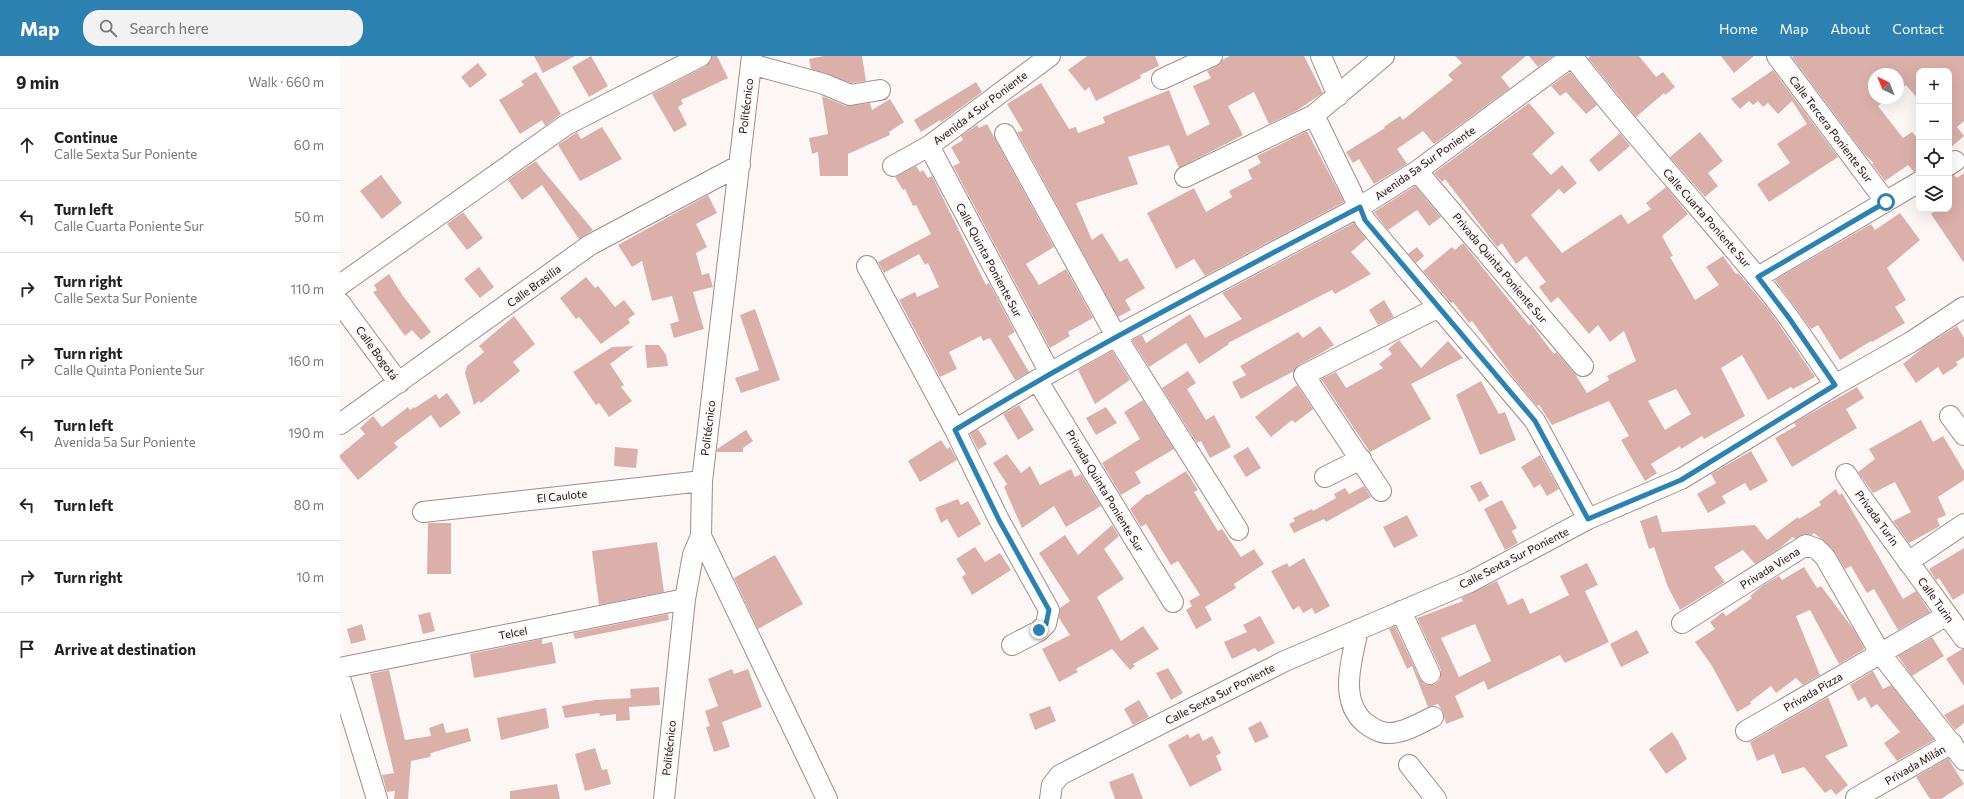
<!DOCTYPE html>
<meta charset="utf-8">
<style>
body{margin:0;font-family:Commissioner,sans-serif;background:#f2f2f2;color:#222}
.controls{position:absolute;right:12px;top:12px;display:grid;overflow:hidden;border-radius:8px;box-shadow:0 4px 16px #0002}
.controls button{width:36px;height:36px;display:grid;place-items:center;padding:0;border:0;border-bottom:1px solid #e0e0e0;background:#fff;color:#222;font:20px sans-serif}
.compass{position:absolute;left:1528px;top:12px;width:36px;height:36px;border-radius:50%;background:#fff;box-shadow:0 4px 16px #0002;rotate:317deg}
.stop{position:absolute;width:12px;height:12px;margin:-9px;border:3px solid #2c81b1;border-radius:50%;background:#fff}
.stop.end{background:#2c81b1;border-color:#fff;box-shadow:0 1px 4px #0008}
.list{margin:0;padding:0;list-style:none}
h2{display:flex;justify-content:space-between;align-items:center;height:52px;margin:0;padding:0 16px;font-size:17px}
h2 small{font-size:13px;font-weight:400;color:#767676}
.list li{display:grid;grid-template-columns:26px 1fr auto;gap:12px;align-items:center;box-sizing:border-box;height:72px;padding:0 16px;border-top:1px solid #e0e0e0}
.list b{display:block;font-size:15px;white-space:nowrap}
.list p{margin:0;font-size:13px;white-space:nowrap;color:#767676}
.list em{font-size:13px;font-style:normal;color:#767676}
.icon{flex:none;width:22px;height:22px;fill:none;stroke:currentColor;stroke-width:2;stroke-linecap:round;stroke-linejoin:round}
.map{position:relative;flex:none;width:1624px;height:743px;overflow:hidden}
header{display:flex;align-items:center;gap:24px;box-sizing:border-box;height:56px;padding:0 20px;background:#2c81b1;color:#fff}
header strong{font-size:19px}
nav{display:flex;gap:22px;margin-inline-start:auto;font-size:14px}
.search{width:280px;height:36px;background:#f2f2f2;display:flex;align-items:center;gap:10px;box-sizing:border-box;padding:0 14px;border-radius:16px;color:#767676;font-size:15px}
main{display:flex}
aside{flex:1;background:#fff}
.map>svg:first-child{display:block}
</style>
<header>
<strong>Map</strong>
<div class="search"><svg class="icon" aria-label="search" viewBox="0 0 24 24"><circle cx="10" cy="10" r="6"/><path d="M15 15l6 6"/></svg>Search here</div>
<nav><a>Home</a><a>Map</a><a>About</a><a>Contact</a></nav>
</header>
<main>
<aside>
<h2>9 min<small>Walk · 660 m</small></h2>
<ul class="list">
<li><svg class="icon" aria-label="ahead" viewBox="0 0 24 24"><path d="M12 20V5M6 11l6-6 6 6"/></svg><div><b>Continue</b><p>Calle Sexta Sur Poniente</p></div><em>60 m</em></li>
<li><svg class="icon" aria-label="left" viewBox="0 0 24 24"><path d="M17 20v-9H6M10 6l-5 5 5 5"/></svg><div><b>Turn left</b><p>Calle Cuarta Poniente Sur</p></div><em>50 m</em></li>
<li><svg class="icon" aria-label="right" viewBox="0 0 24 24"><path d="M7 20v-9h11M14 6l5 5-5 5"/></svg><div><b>Turn right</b><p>Calle Sexta Sur Poniente</p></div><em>110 m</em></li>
<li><svg class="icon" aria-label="right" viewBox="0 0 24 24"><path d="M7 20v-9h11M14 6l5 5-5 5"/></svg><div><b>Turn right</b><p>Calle Quinta Poniente Sur</p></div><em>160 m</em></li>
<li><svg class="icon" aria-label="left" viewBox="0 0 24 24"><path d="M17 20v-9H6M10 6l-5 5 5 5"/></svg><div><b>Turn left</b><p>Avenida 5a Sur Poniente</p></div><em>190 m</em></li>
<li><svg class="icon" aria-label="left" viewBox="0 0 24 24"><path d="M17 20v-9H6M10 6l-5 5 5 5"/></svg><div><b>Turn left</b></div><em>80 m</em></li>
<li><svg class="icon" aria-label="right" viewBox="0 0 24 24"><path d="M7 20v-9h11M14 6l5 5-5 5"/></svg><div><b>Turn right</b></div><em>10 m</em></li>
<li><svg class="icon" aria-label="arrive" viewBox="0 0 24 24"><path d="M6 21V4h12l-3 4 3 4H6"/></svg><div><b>Arrive at destination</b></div></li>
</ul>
</aside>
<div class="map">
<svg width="1624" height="743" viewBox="0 0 1624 743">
<rect width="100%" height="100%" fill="#fcf6f5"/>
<path fill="#dbb0aa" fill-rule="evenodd" d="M194 0H235L203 17Z
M251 0 268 30 249 41 232 11Z
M372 0H377L388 22 341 44 343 48 338 51 347 69 334 76 312 38 366 10 371 6Z
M484 0H522L526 25 511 27 471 13 469 3Z
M747 0H815L819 10 800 19 801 22 756 45 749 31 745 35 728 14Z
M890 0H964L983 37 956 55 929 68 914 36 888 50 903 79 839 112 829 89 788 101 798 128 736 147 752 184 762 177 780 206 787 202 805 232 785 244 791 254 778 261 677 76 683 75 667 48 701 27 729 73 736 71 738 77 765 67 763 61 829 34 847 80 870 68 853 30 871 22 867 15 877 10 882 4Z
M1115 0H1186L1161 21 1170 32 1094 88 1083 75 1057 93 1067 108 1034 128 1019 103 1013 107 1006 96 1045 72 1044 71 1060 60 1063 64 1113 24 1108 19 1122 7Z
M1189 0H1213L1198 11Z
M1250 0H1299L1316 21 1323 16 1335 31 1325 39 1324 37 1296 61 1248 2Z
M1381 0H1414L1394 17Z
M1454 0H1624V65L1617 71 1624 80 1609 93V15H1579V44L1566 29 1558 35V18H1534V42H1548L1538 50 1563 82 1572 76 1579 84V115L1574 116 1568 109 1545 125 1532 108 1534 107 1525 99 1452 1Z
M138 7 147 19 130 32 121 21Z
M1433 14 1498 101 1429 146 1417 128 1450 107 1437 88 1467 68 1452 45 1438 58 1428 47 1423 51 1418 45 1413 49 1409 45 1400 53 1391 43Z
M196 16 221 58 205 70 202 64 180 78 159 44 184 29 181 25Z
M1230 16 1257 49 1246 58 1226 36 1220 40 1211 30Z
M636 26 642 36 604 64 601 66 600 64 581 76 574 64Z
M482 40 506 50 530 47 532 54 550 43 564 66 549 76 550 79 508 98V120H480L478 96 472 98 469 82 488 78Z
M1189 47 1215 77 1192 98 1211 119 1222 109 1237 127 1224 138 1219 133 1191 159 1222 197 1281 158 1288 168 1311 153 1306 147 1326 131 1348 158 1322 180 1333 200 1330 201 1355 244 1379 229 1366 211 1383 200 1396 218 1398 217 1429 254 1475 321 1453 333 1451 331 1428 344 1402 299 1381 312 1405 360 1364 383 1362 380 1341 393 1340 390 1311 408 1317 417 1305 425 1281 384 1289 380 1269 345 1212 369 1199 349 1197 350 1173 321 1132 265 1129 267 1113 246 1111 247 1083 215 1112 191 1115 194 1123 187 1189 269 1191 268 1214 298 1216 296 1235 318 1247 337 1269 324 1267 320 1296 305 1284 275 1270 286 1258 269 1249 278 1218 241 1211 247 1199 231 1206 226 1186 200 1176 208 1162 187 1157 191 1105 123 1102 126 1094 117ZM1336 333 1351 358 1325 374 1308 345Z
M647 68 714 191 686 208 699 229 726 213 753 262 728 276 730 280 710 292 613 110 620 107 611 91 623 84 621 80 637 69 639 72Z
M262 71 282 103 240 125 218 89 237 76 241 83Z
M967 75 1004 146 865 220 854 203 836 213 807 157 854 132 866 156 892 141 889 135 912 123 908 114 921 107 917 100Z
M1360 76 1383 105 1368 117 1378 130 1365 141 1330 101Z
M1280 77 1290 90 1259 116 1249 104Z
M196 105 201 112 253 174 239 183 202 129 182 144 168 124Z
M576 110 580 116 583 114 588 122 592 120 646 229 649 227 675 276 668 280 689 316 675 324 650 282 643 285 641 280 609 296 617 313 600 321 559 244 575 236 577 241 599 231 588 207 585 209 579 198 544 217 538 206 591 178 576 149 573 150 565 133 563 134 555 121Z
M1624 117V207L1591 158 1598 153H1609V120L1614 119 1617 122Z
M41 119 62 147 42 163 20 135Z
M1075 130 1101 161 1089 170 1077 154 1048 174 1034 156Z
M368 139 377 157 356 168 367 191 356 197 362 219 369 217 373 231 353 236 364 273 334 282 330 268 339 265 332 240 312 245 302 205 292 211 278 189Z
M123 156 143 182 127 194 107 168Z
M1560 157 1580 184 1547 212 1566 244 1555 251 1565 267 1532 286 1531 285 1500 304 1478 269 1471 273 1435 224 1531 168 1535 174Z
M1014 167 1026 183 1011 196 1031 218 995 238 992 234 888 287 889 288 859 308 846 287 809 311 792 284 802 279 806 287 850 258 865 282 902 263 882 237Z
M1077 191 1084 200 1076 207 1068 198Z
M139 211 154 231 140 242 124 223Z
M49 218 63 240 91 276 81 284 72 274 65 280 33 236 37 234 34 229Z
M246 221 255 232 258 230 275 251 284 244 295 258 288 263 290 267 261 288 239 261 236 263 220 242Z
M1044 244 1054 261 1038 269 1029 254Z
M415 253 440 324 401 337 395 322 419 314 400 259Z
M174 260 195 288 173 306 180 315 141 347 139 345 134 349 125 317 127 310 144 296 139 290Z
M980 270 994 289 985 295 959 309 954 315 901 343 892 326 906 319 900 310 958 276 963 282Z
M1617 270 1624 282V301L1616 306 1618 309 1603 319 1598 311 1576 327 1563 308 1585 290Z
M1059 284 1081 312 1108 285 1123 302 1071 328 1091 363 1030 396 981 323 996 316 1006 332 1043 312 1039 308 1052 298 1048 293Z
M305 289H319L326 299 328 310 307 312Z
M294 290 270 308 284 329 281 331 292 345 269 361 259 347 256 349 233 316 272 291Z
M772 295 790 324 755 348 738 314Z
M848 315 856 327 847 333 866 364 874 359 891 391 870 402 861 385 857 387 822 332Z
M1141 325 1159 358 1165 356 1176 384 1140 399 1116 339Z
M957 329 973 353 955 367 952 364 931 381 915 361Z
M1517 331 1524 342 1506 353 1517 372 1452 411 1435 382 1456 370 1454 367Z
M107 337 121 357 100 372 91 359 54 387 58 391 18 424 0 402V399L25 378 20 372 33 360 42 371 68 351 70 354 74 351 75 352 96 338 99 343Z
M803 344 834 393 795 416 801 427 781 439 762 407 800 383 784 356Z
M679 349 694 374 678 384 663 358Z
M766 351 777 367 756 379 746 362Z
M1581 364 1593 386 1603 380 1624 415V424L1598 441 1606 459 1597 463 1600 470 1569 487 1553 465 1571 456 1555 426 1533 437 1518 416 1535 403 1529 393Z
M638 373 647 388 638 394 630 378Z
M406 374 413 385 403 392V396H377V393Z
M601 384 607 393 610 391 617 404 580 426 568 405Z
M275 391 298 393 296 412 274 410Z
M908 391 921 412 906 421 893 400Z
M1411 395 1428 425 1410 435 1405 427 1382 440 1386 447 1368 457 1357 438 1376 427 1371 418Z
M667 398 681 417 690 410 700 429 731 413 735 421 741 418 761 450 726 471 714 450 682 472 664 431 667 428 653 407Z
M1200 399 1219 433 1207 440 1200 428 1194 432 1181 411Z
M846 415 858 434 854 436 878 475 882 473 901 501 914 493 924 508 894 528 896 532 865 551 872 564 856 573 846 554 852 550 849 545 860 539 838 505 831 509 806 468 801 471 790 453 807 438 808 439Z
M1141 425 1149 440 1139 446 1130 430Z
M1024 430 1031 441 986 466 984 463 954 477 949 468 955 465 953 462 972 453 973 455 996 442 994 438 1005 432 1009 438Z
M1496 433 1499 439 1502 437 1563 543 1576 535 1590 556 1558 574 1534 533 1527 537 1511 510 1505 513 1493 493 1474 477 1472 479 1464 478 1455 483 1453 481 1441 491 1415 508 1403 494 1374 511 1385 526 1340 554 1328 531 1314 491 1309 493 1300 465 1317 459 1322 476 1415 469 1427 484 1458 461 1459 463 1481 449 1479 446Z
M618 443 621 449 628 445 641 468 618 482 607 463 601 467 595 452Z
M1162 444 1177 472 1172 475 1178 487 1165 494 1144 453Z
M1067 459 1078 480 1054 492 1043 471Z
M88 467H111V518H87Z
M772 469 779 480 764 493 784 523 757 541 781 585 803 570 819 593 793 608 795 610 790 614 772 593 736 613 738 616 719 626 702 593 730 579 719 562 720 552 730 545 699 497 725 479 738 499Z
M317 486 324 536 259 549 252 495Z
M635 491 645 506 660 497 671 514 632 539 622 521 626 518 616 503Z
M1624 492V537L1613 544 1599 522 1596 524 1589 513Z
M435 499 463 548 418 573 394 522Z
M964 502 990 550 975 558 972 552 963 557 959 550 953 554 931 515 947 507 949 511Z
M1247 507 1258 529 1245 535 1269 586 1225 607 1220 599 1148 634 1144 625 1115 640 1124 661 1106 668 1103 656 1098 648 1088 651 1072 610 1067 613 1049 573 1055 570 1080 623 1084 628 1094 629 1100 624 1101 614 1077 562 1123 545 1121 542 1157 525 1168 549 1183 542 1190 558 1229 539 1220 520ZM1135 568 1151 605 1119 621 1101 582Z
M1464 511 1477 532 1481 530 1514 574 1524 592 1523 594 1499 608 1470 554 1456 560 1480 619 1463 629 1456 622 1436 637 1431 630 1410 646 1411 648 1397 656 1372 610 1355 586 1375 573 1370 566 1383 556 1386 560 1412 542 1410 540 1422 530 1439 520 1442 524Z
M90 556 95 575 83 578 78 559Z
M328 558 329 564 235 583 233 577Z
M920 560 935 587 918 596 915 592 892 603 884 586 907 576 903 569Z
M22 568 26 584 11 588 7 573Z
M1297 574 1309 597 1281 611 1270 588Z
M1592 581 1604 600 1572 620 1558 600Z
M202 583V588L212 586 216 607 134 622 130 598Z
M1622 593H1624V630L1606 603Z
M828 612 843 637 831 644 816 617Z
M392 613 394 618 408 613 422 651 382 666 390 691 374 696 366 671 370 670 365 655 378 650 368 623Z
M49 614 65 684 91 680 89 672 103 667 106 677 128 672 131 685 91 697 90 701 71 705 68 743H54L55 735 47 736 42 719 54 717 30 618Z
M1533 615 1543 633 1551 629 1594 684 1557 705 1544 687 1560 676 1537 648 1531 652 1525 641 1518 645 1510 629Z
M319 631 320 649 289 651 290 664 276 665V658L260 660 259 657 225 662 222 650 256 644 291 642 290 633Z
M1488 641 1508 690 1485 700 1508 729 1496 739 1491 733 1485 737 1464 711 1442 718 1434 698 1417 705 1410 686Z
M799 644 809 661 793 669 784 653Z
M1624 648V667L1615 674 1604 659Z
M710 650 716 665 695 674 689 658Z
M206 652 209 672 161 684 157 662Z
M921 665 929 681 915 687 908 672Z
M1332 676 1338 685 1347 703 1326 718 1309 693Z
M859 677 863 685 872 680 881 697 876 700 882 714 850 731 828 689 848 678 850 682Z
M255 692 262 714 267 713 271 728 245 735 235 698Z
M1608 702 1624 728 1601 743H1590L1576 721Z
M793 717 803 743H775L769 726Z
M217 728 220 743H170V735Z"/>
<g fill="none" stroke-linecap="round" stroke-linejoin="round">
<g stroke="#a38b88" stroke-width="22">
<path id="minor" d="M981 0 998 40
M1232 0C1291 76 1356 147 1417 221 1446 255 1470 292 1495 329
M1437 0 1546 146
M411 8 484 28 510 39 540 34
M822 23 872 0
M974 59 1025 164 1195 365 1248 463
M665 78 776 280 898 474
M589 90 710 317
M1609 109 1615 105
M553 110 589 90 710 0
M1077 115 1243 310
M845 121 974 59 1044 0
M527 210 615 374 659 464 709 554 706 568 699 575 672 589
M1418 221 1579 126
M0 229 226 69 361 0
M0 247 59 327
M697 324 833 546
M1610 360 1624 379
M0 368 250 189 400 109
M615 374 697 324 776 280 1023 149 1077 115 1232 0
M1506 418 1519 438 1624 582
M985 421 1021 403
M1041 435 964 319 1099 251
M83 456 362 425
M361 480 487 743
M1568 506 1624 468
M1061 555 1090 618
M1342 567 1466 489 1477 493 1485 501 1540 597 1624 704
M1018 574C1012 603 998 644 1025 667 1032 672 1041 678 1050 677 1064 677 1080 667 1093 661
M0 612 345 543
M0 622 37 743
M1406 675 1607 559
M1069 709 1096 743
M1516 742 1612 687
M324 743 345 543 353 499 361 480 362 425 412 0
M710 743 712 729 720 719 945 605 1130 526 1248 463 1341 423 1495 329 1571 286 1624 251"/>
</g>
<use href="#minor" stroke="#fff" stroke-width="20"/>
</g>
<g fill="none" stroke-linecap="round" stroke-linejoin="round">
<path stroke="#2c81b1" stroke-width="5" d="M699 574 706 568 709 554 659 464 615 374C747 294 883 223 1020 151L1025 164 1195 365 1248 463 1341 424 1495 329 1449 262 1418 221 1546 146"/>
</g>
<g text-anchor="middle" stroke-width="3.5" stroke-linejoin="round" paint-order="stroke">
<g font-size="11" fill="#170f0e" stroke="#fcf6f5">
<text transform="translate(406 50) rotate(-83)" y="4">Politécnico</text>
<text transform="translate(640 52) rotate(-37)" y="4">Avenida 4 Sur Poniente</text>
<text transform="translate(1491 73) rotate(53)" y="4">Calle Tercera Poniente Sur</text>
<text transform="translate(1085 107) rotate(-35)" y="4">Avenida 5a Sur Poniente</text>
<text transform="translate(1367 162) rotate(49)" y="4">Calle Cuarta Poniente Sur</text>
<text transform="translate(649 204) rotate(62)" y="4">Calle Quinta Poniente Sur</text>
<text transform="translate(1160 212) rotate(50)" y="4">Privada Quinta Poniente Sur</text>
<text transform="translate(194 230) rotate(-36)" y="4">Calle Brasilia</text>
<text transform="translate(37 297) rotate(54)" y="4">Calle Bogotá</text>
<text transform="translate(368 372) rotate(-83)" y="4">Politécnico</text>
<text transform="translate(765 435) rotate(59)" y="4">Privada Quinta Poniente Sur</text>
<text transform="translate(222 440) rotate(-6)" y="4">El Caulote</text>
<text transform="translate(1537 462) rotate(54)" y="4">Privada Turin</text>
<text transform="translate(1174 502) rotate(-27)" y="4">Calle Sexta Sur Poniente</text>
<text transform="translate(1430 512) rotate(-32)" y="4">Privada Viena</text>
<text transform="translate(1596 544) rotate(54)" y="4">Calle Turin</text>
<text transform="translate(173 577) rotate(-11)" y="4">Telcel</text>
<text transform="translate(1473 636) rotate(-30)" y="4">Privada Pizza</text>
<text transform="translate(880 638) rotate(-27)" y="4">Calle Sexta Sur Poniente</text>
<text transform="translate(329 692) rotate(-84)" y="4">Politécnico</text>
<text transform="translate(1575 709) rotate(-30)" y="4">Privada Milán</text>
</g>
</g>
</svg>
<div class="controls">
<button>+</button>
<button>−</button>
<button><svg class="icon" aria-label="locate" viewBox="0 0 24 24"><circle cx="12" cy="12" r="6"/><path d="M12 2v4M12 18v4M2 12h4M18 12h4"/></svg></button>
<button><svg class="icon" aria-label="layers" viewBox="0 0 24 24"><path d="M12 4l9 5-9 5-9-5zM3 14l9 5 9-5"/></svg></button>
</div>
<svg class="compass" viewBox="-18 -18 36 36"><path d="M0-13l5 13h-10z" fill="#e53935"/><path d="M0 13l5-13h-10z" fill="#767676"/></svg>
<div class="stop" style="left:1546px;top:146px"></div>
<div class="stop end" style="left:699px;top:574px"></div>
</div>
</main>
